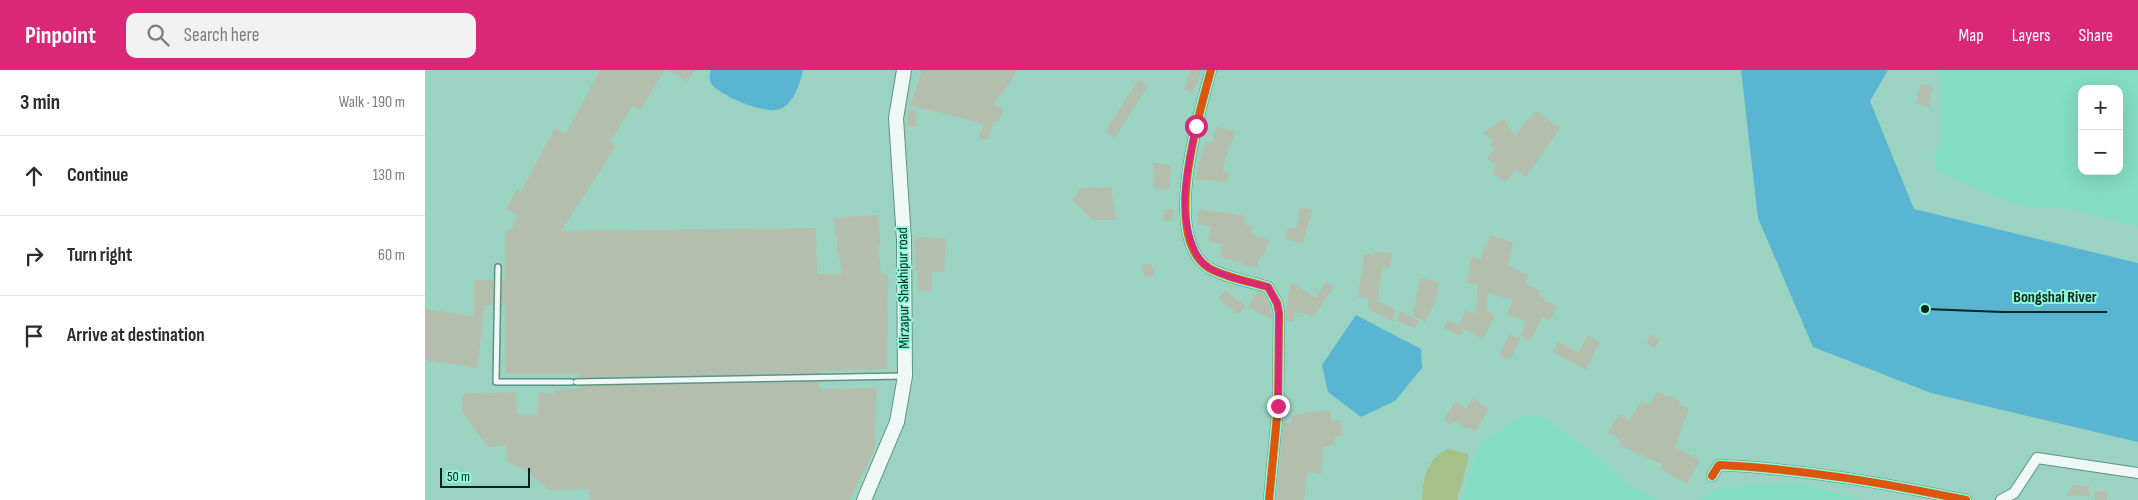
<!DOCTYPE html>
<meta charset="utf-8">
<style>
body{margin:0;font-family:"Sofia Sans Condensed",sans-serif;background:#f2f2f3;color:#2b2b33}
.controls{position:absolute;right:15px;top:15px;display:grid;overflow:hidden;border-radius:10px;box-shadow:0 5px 20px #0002}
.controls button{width:45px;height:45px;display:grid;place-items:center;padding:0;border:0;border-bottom:1px solid #e1e1e2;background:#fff;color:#2b2b33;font:25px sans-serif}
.scale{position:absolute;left:15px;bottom:12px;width:90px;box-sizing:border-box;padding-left:5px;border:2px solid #03261d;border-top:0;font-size:14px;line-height:18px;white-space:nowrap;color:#03261d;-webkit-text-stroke:4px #90f8d9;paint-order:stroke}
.stop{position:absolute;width:15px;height:15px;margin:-11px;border:4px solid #db2777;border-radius:50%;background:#fff}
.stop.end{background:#db2777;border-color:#fff;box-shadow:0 1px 5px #0008}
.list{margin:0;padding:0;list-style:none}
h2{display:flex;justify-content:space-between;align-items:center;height:65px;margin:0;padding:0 20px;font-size:21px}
h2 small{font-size:16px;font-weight:400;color:#7c7c81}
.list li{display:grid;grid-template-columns:32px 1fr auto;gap:15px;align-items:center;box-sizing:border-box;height:80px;padding:0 20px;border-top:1px solid #e1e1e2}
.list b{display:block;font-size:19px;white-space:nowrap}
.list em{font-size:16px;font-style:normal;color:#7c7c81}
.icon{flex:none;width:28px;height:28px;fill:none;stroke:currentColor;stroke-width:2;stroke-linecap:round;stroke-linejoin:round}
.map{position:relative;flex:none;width:1713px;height:430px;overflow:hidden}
header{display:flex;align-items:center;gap:30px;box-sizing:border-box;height:70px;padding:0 25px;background:#db2777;color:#fff}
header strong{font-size:24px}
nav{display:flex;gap:28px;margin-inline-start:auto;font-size:18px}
.search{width:350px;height:45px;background:#f2f2f3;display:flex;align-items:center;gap:12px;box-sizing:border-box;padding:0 18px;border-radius:10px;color:#7c7c81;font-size:19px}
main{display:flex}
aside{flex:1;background:#fff}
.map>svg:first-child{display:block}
</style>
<header>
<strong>Pinpoint</strong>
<div class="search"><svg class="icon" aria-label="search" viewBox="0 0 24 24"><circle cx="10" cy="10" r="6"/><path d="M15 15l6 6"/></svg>Search here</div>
<nav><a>Map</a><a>Layers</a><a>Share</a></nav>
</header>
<main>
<aside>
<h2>3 min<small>Walk · 190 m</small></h2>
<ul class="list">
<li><svg class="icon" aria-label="ahead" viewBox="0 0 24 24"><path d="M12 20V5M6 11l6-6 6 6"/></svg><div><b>Continue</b></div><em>130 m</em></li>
<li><svg class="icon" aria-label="right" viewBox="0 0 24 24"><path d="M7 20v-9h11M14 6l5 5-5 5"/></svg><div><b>Turn right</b></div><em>60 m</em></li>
<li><svg class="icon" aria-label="arrive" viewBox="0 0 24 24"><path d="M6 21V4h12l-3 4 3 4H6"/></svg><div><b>Arrive at destination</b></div></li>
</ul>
</aside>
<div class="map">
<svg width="1713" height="430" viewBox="0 0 1713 430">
<rect width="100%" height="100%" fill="#9bd3c2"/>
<path fill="#83ddc3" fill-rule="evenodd" d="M1513 0H1713V157L1651 140 1631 137 1605 138 1575 129 1512 101 1509 84 1517 70 1516 6ZM1657 19H1694V101H1657Z
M1114 345 1167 382 1206 417 1235 430H1037L1050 386 1058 370 1097 347Z
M1372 412 1436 430H1276L1292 418Z"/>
<path fill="#a5c187" d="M1023 379 1043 384V390L1032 430H997C998 408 1002 388 1023 379Z"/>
<path fill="#5ab5d2" d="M286 0H378C375 13 369 34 355 39 340 45 297 26 287 15 284 10 284 5 286 0Z
M1316 0H1463L1445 31 1489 139 1713 193V372L1506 323 1388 277 1333 148Z
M931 245 996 279 997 298 970 331 936 347 903 322 897 295Z"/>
<path fill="#b4bead" d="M175 0H240L215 40 207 36 185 72 191 76 136 161 391 158 392 204H417L408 148 453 145 456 176 453 177 456 204H463L462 299 394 301V303L155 308V304H80V235H77V210H80V160H86L93 145 81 139 92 119 96 122 130 58 141 64Z
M243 0H269L262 12Z
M497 0H592L585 13 568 35 578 38 574 52 569 51 563 70 554 68 558 54 486 35Z
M766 0H777L768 23 759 19Z
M714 9 723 16 690 68 680 62Z
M1495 14 1508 16 1504 37 1491 34Z
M483 39 492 40 490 57 481 56Z
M1111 41 1135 58 1101 107 1091 99 1081 112 1067 102 1072 96 1062 89 1069 78 1065 74 1068 70 1057 63 1079 49 1090 66 1103 48 1105 49Z
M791 57 810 61 807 75 804 74 798 101 804 103 802 112 770 109 780 72 787 73Z
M728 92 746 95 745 119 729 120Z
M686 117 691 150H667L647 129 656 118Z
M875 137 887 140 878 174 860 169 863 157 871 159Z
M748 139 750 150 739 151 738 140Z
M774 139 820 146 819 154 828 156 826 164 844 170 839 186 835 185 832 198 795 187 797 174 783 171 786 157 772 154Z
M1065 165 1088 172 1083 196 1104 205 1101 214 1115 221 1113 225 1120 228 1119 230 1132 236 1125 250 1117 247 1106 271 1095 266 1101 252 1082 244 1088 230 1063 223 1061 240 1070 245 1058 269 1039 259 1035 266 1019 258 1023 250 1034 255 1040 240 1050 244 1053 214 1042 213 1046 187 1056 189 1059 176 1062 177Z
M489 167 521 168 519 202H507V221L492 220 493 201H490Z
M949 182 967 183 965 198H957L953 230 949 229 971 240 967 251 943 239 944 228 933 227 939 184 949 185Z
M726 193 730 205 720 208 716 196Z
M995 208 1014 212 1011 230 1000 252 988 246Z
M49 210H68V235H60L52 298 0 290V239L49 246Z
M867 212 891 228 900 212 909 217 888 247 882 244 870 242 869 252 861 251 864 220Z
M800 220 820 236 813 245 793 229Z
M833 221 838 223 845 235 847 246 845 249 823 237Z
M975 241 994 251 990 259 971 250Z
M1084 264 1095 269 1085 290 1074 285Z
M1226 264 1235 270 1229 278 1221 272Z
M1163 265 1175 272 1161 300 1128 282 1133 272 1154 282Z
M394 312V319L452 318 450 380 424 430H165L164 419 124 420 99 398 93 397 82 392 81 375 63 377 37 342 38 324 91 322 92 345H113V323H129V320L155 319V316Z
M1233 321 1243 328 1245 325 1256 332 1254 335 1264 338 1250 377 1275 390 1262 414 1235 399 1238 395 1194 375 1196 371 1183 362 1195 344 1204 350 1217 331 1224 335Z
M1048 328 1064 339 1050 362 1043 357 1041 359 1029 351 1026 355 1019 349 1031 331 1041 339Z
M905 340 907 352 915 350 918 366 909 368 910 374 899 377 896 404 882 402 879 430H851L858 353H867L866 345Z
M1648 415 1664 416V426L1642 425Z
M1669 421H1682V430H1670Z"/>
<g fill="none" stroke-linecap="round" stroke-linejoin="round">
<g stroke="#5e9284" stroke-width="8">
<path id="lane" d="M73 197 71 312H146
M151 312 479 306"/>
</g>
<g stroke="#5e9284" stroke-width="12">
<path id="street" d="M786 0C774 44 736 168 784 198 801 208 824 211 843 217L852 233 854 243 853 336 844 430
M1287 406 1294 395C1378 399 1459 413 1541 430
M1576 430 1589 423 1612 388 1713 403"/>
</g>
<g stroke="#5e9284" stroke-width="16">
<path id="secondary" d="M439 430 472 352 480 306 479 170 471 48 479 0"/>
</g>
<use href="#lane" stroke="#f0f8f6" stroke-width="5"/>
<use href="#street" stroke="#f0f8f6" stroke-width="10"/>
<use href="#secondary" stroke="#f0f8f6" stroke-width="14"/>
<g stroke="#90f8d9" stroke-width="11">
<path id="cycleway" d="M786 0C774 44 736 168 784 198 801 208 824 211 843 217L852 233 854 243 853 336 844 430
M1287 406 1294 395C1378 399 1459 413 1541 430"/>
</g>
<use href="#cycleway" stroke="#dd560d" stroke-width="8"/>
</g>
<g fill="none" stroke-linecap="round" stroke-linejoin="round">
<path stroke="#db2777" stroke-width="6" d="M771 56C767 77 762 99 760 120 758 143 764 185 784 198 802 208 824 212 843 217L852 233 854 243 853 336"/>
</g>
<g text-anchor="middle" stroke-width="4" stroke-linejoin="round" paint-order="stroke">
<g font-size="15" fill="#03261d" stroke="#90f8d9">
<text transform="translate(478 218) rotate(-91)" y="5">Mirzapur Shakhipur road</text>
</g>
</g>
<path fill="none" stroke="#03261d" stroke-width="2" d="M1500 239L1578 242H1682"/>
<circle fill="#03261d" stroke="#90f8d9" stroke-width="2" cx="1500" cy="239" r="5"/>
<g font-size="16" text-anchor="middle" font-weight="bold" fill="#03261d" stroke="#90f8d9" stroke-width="4" stroke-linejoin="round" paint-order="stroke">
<text x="1630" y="232">Bongshai River</text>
</g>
</svg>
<div class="controls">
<button>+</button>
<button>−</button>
</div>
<div class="scale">50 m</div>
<div class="stop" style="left:771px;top:56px"></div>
<div class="stop end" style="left:853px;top:336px"></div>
</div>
</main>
